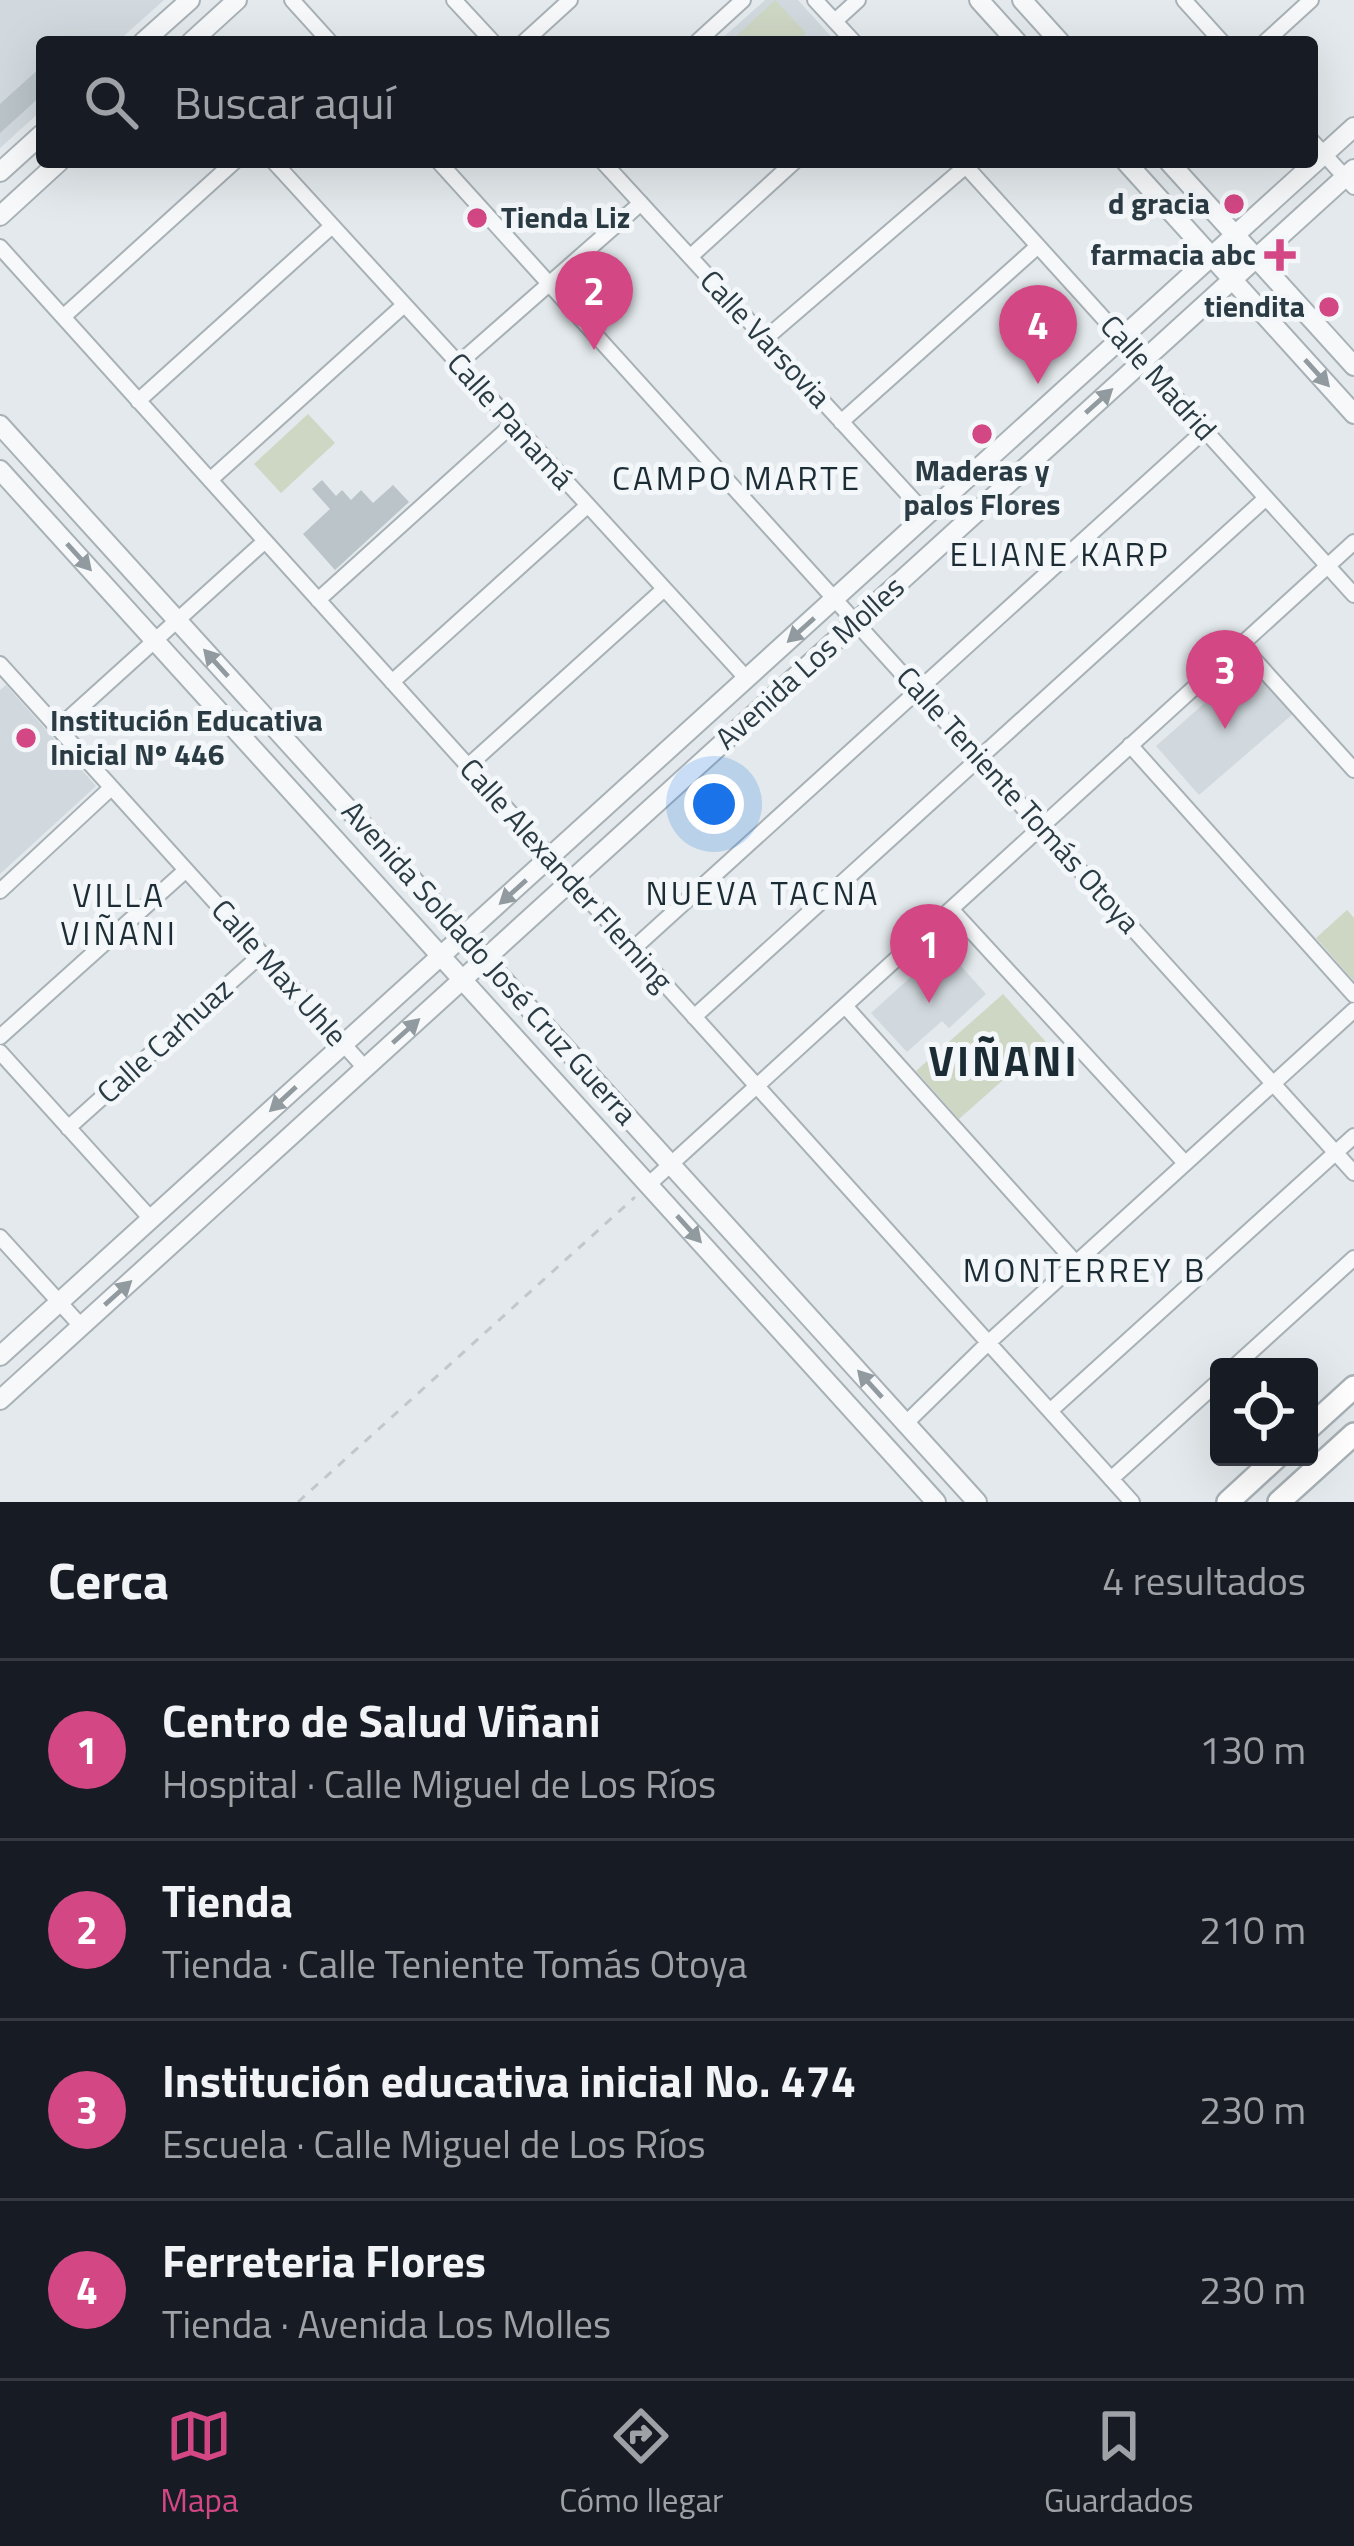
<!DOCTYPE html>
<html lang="es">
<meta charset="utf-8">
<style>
body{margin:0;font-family:"Titillium Web",sans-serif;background:#242831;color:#f1f3f6}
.controls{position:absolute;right:36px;bottom:36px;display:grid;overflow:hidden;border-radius:12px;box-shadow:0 12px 48px #0002}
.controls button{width:108px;height:108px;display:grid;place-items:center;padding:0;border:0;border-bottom:3px solid #363941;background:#171b24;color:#f1f3f6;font:60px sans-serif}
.you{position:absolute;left:714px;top:804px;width:42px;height:42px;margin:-30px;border:9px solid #fff;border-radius:50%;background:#1a73e8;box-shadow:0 0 0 18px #1a73e833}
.badge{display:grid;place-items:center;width:78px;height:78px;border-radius:50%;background:#d24784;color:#fff;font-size:39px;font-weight:700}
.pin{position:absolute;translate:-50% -99px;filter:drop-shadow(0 3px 6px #0008)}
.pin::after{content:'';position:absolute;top:63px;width:42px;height:36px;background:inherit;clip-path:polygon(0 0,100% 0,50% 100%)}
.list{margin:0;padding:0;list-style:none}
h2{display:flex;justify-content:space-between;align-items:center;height:156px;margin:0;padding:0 48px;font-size:51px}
h2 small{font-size:39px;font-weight:400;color:#9ea1a6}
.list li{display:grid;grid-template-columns:78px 1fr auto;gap:36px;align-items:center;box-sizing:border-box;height:180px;padding:0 48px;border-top:3px solid #363941}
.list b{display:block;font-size:45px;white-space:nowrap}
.list p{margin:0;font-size:39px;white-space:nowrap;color:#9ea1a6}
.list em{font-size:39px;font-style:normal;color:#9ea1a6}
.icon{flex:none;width:66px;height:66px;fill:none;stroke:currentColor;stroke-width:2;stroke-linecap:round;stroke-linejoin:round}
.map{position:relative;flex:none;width:1354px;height:1502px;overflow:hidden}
.search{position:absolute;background:#171b24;box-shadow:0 12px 48px #0002;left:36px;right:36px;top:36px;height:132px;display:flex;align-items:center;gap:30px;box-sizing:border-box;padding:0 42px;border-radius:12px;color:#9ea1a6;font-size:45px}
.sheet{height:876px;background:#171b24}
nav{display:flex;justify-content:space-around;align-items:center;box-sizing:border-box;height:168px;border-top:3px solid #363941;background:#171b24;font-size:33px;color:#9ea1a6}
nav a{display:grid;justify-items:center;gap:6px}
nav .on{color:#d24784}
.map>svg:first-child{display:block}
</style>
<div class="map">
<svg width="1354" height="1502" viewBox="0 0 1354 1502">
<rect width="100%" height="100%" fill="#e3e9ec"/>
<path fill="#d1d9de" d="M0 0H164L117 42H42V110L0 148Z
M765 0H798L836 42H718Z
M1250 663 1294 713 1199 795 1156 746Z
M6 685 96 786 0 874V690Z
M944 947 986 994 949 1028 942 1021 907 1052 871 1013Z"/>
<path fill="#ced6c4" d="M775 0 806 33 797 42H730Z
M308 414 335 443 281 493 254 464Z
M1347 910 1354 918V981L1316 938Z
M1003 994 1046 1042 959 1119 916 1071Z"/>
<path fill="#bac4c9" d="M42 66V95L0 133V104Z
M322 480 336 496 342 490 351 500 361 490 373 503 393 485 409 502 335 570 303 534 330 509 312 489Z"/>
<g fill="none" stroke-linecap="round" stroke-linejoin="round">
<g stroke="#a8b1b6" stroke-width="18">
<path id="minor" d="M292 0 330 42
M454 0 493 42
M815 0 854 42
M1184 0 1222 42
M835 21 858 0
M524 42 570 0
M697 42 743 0
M1265 42 1311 0
M1312 141 1354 187
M274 162 747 679
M439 162 1354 1173
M603 162 927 515
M962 162 1354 595
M0 247 1132 1502
M690 257 794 162
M63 317 234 162
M765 339 966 166
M458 364 641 203
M138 401 332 226
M841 422 1038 246
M210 480 404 305
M318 600 513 424
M1241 645 1354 770
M0 664 365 1068
M392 682 587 506
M58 728 265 541
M1130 745 1354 995
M468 766 663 590
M0 891 111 788
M951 909 1185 1163
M633 949 1205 430
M845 1006 1076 1263
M694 1017 1266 498
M0 1037 186 870
M0 1052 152 1220
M68 1128 262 954
M648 1185 1354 542
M0 1237 81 1326
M1234 1367 1354 1258
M1050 1411 1354 1136
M906 1423 988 1343 1354 1010
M1111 1479 1219 1381"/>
</g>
<g stroke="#a8b1b6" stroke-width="22">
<path id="tertiary" d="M979 0 1017 42
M1022 0 1060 42
M143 42 190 0
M191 42 237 0
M1126 162 1354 414
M1169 162 1354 366
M0 172 42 134
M0 216 59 162
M0 425 977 1502
M0 470 936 1502
M0 1356 1354 127
M0 1400 1354 169"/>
</g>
<g stroke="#a8b1b6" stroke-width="26">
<path id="secondary" d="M1309 1428 1354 1387
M1228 1502 1277 1457
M1279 1502 1354 1434"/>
</g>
<path stroke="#c1c7cb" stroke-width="3" stroke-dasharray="9 9" stroke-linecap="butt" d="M298 1502 635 1197"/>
<use href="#minor" stroke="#f6f8fa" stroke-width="14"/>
<use href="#tertiary" stroke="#f6f8fa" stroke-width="18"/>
<use href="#secondary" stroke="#fff" stroke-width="21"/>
</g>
<defs><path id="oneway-solid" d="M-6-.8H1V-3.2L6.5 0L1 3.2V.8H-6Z" transform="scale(3)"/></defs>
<g fill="#909a9f">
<use href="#oneway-solid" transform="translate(1317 373) rotate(48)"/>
<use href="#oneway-solid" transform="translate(1099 401) rotate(-42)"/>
<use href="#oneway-solid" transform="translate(79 557) rotate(48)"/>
<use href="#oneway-solid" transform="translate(801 630) rotate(138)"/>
<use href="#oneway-solid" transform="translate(216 663) rotate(-132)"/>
<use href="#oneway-solid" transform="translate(513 892) rotate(138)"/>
<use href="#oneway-solid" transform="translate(406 1031) rotate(-42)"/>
<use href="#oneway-solid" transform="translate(283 1099) rotate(137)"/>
<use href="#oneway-solid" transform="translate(689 1229) rotate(48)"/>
<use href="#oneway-solid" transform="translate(118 1293) rotate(-42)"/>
<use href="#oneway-solid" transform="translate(870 1384) rotate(-132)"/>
</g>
<g fill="#d24784" stroke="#f3f7f9" stroke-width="4.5">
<circle cx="1234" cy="204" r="12"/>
<circle cx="477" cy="218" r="12"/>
<path d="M1274 237h12v12h12v12h-12v12h-12v-12h-12v-12h12z"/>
<circle cx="1329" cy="307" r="12"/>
<circle cx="982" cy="434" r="12"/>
<circle cx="26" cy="738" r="12"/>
</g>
<g text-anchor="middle" stroke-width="10" stroke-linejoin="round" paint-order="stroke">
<g font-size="30" font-weight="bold" fill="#2a3b44" stroke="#f3f7f9" text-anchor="end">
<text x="1210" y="214">d gracia</text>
<text x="501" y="228" text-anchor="start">Tienda Liz</text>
<text x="1256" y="265">farmacia abc</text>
<text x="1305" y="317">tiendita</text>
<text x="982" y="481" text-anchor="middle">Maderas y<tspan x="982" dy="34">palos Flores</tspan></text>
<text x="50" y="731" text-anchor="start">Institución Educativa<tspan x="50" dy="34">Inicial Nº 446</tspan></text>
</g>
<g font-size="30" fill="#2a3b44" stroke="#f3f7f9">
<text transform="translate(765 339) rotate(47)" y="10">Calle Varsovia</text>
<text transform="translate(1158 378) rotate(48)" y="10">Calle Madrid</text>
<text transform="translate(510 421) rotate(48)" y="10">Calle Panamá</text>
<text transform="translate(810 663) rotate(-42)" y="10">Avenida Los Molles</text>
<text transform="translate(1018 800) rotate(48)" y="10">Calle Teniente Tomás Otoya</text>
<text transform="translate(566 875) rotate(48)" y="10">Calle Alexander Fleming</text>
<text transform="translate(489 963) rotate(48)" y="10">Avenida Soldado José Cruz Guerra</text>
<text transform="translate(279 973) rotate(48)" y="10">Calle Max Uhle</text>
<text transform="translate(165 1041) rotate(-42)" y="10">Calle Carhuaz</text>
</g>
<g font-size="33" letter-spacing="3" fill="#1c2c35" stroke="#f3f7f9">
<text x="737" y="490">CAMPO MARTE</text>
<text x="1060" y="566">ELIANE KARP</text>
<text x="763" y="905">NUEVA TACNA</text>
<text x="119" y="907">VILLA<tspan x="119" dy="38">VIÑANI</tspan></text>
<text x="1085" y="1282">MONTERREY B</text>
</g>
<g font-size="42" font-weight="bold" letter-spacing="3" fill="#1c2c35" stroke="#f3f7f9">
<text x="1004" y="1076">VIÑANI</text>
</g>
</g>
</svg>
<div class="controls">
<button><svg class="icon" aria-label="locate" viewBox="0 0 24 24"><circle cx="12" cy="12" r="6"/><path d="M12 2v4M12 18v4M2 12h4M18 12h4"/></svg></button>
</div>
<div class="you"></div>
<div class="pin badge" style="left:929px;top:1003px">1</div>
<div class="pin badge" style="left:594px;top:350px">2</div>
<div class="pin badge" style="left:1225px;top:729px">3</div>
<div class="pin badge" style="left:1038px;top:384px">4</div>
<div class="search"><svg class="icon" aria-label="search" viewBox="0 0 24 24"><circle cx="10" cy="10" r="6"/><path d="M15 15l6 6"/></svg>Buscar aquí</div>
</div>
<section class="sheet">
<h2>Cerca<small>4 resultados</small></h2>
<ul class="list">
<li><span class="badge">1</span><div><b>Centro de Salud Viñani</b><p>Hospital · Calle Miguel de Los Ríos</p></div><em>130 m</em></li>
<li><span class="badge">2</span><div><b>Tienda</b><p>Tienda · Calle Teniente Tomás Otoya</p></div><em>210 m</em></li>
<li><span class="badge">3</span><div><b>Institución educativa inicial No. 474</b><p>Escuela · Calle Miguel de Los Ríos</p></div><em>230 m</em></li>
<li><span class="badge">4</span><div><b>Ferreteria Flores</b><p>Tienda · Avenida Los Molles</p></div><em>230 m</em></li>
</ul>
</section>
<nav>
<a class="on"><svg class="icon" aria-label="map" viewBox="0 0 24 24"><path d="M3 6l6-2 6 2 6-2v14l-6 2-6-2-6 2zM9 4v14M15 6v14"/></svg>Mapa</a>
<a><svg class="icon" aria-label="directions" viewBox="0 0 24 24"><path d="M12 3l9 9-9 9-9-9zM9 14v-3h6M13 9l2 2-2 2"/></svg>Cómo llegar</a>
<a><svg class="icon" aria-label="saved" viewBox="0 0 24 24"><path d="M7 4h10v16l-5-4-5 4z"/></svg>Guardados</a>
</nav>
